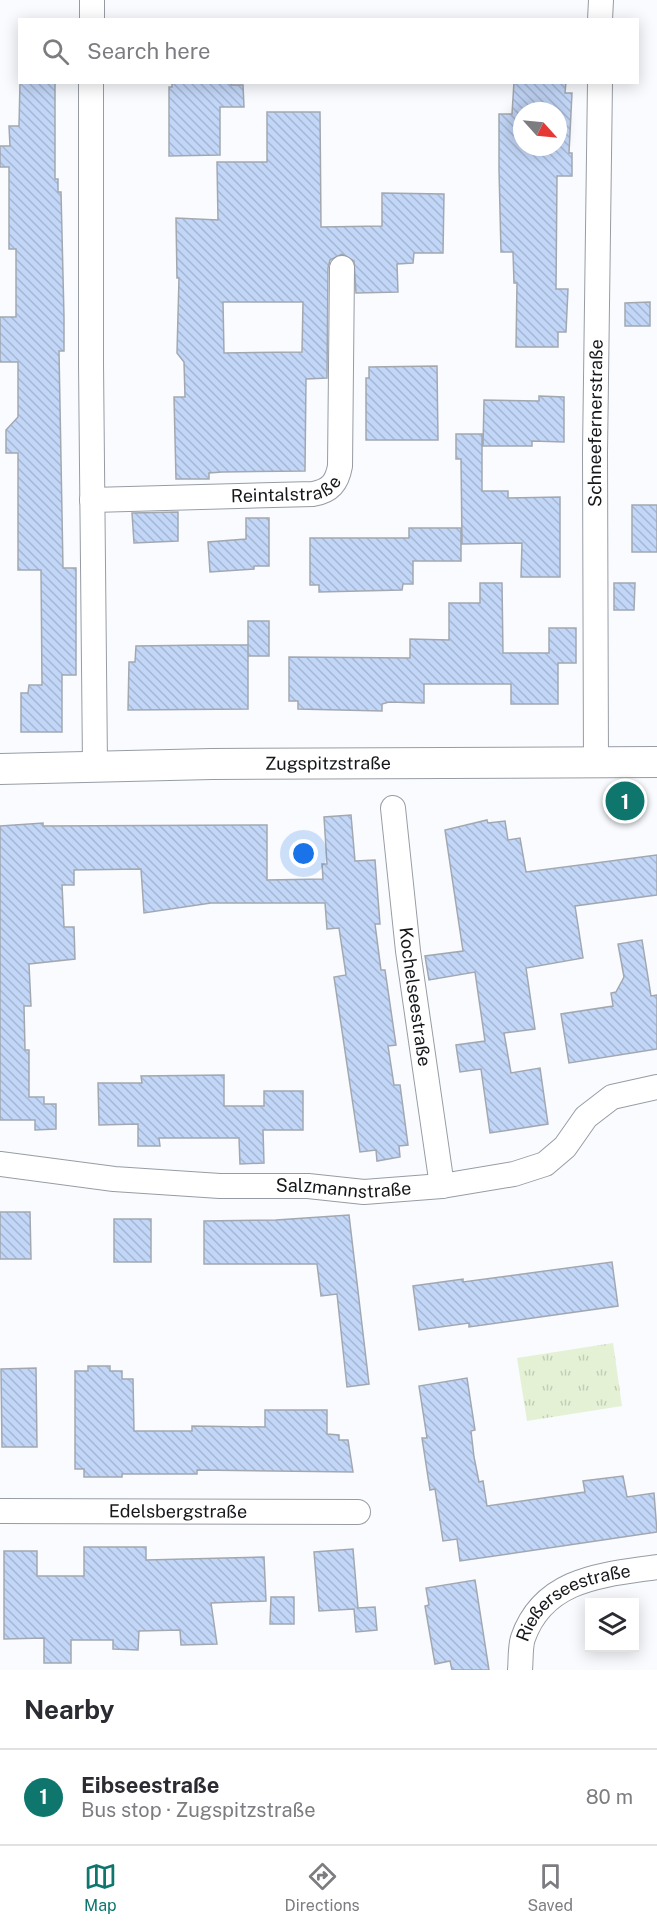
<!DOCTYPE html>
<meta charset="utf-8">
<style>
body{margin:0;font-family:"Public Sans",sans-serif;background:#f7f7f7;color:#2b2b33}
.controls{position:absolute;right:18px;bottom:18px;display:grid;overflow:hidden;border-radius:0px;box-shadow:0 3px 15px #0003}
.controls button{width:54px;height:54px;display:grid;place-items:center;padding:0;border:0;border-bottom:2px solid #e1e1e2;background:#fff;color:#2b2b33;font:30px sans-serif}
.compass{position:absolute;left:513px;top:102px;width:54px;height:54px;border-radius:50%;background:#fff;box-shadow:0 3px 15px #0003;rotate:117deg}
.you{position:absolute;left:304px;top:854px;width:21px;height:21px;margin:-15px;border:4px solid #fff;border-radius:50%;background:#1a73e8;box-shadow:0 0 0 9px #1a73e833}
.badge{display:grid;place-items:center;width:39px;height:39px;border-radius:50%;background:#0f766e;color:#fff;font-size:20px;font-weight:700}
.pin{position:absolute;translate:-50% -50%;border:3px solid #fff;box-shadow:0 2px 6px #0006}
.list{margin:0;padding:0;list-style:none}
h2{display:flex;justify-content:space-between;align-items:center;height:78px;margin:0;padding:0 24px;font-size:26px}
h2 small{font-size:20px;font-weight:400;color:#7c7c81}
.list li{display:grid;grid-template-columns:39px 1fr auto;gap:18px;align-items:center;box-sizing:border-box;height:96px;padding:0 24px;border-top:2px solid #e1e1e2}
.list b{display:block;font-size:22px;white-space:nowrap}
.list p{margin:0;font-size:20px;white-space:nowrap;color:#7c7c81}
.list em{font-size:20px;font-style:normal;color:#7c7c81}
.icon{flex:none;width:33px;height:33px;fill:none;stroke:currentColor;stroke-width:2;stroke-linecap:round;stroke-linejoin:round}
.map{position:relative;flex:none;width:657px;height:1670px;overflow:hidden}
.search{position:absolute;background:#fff;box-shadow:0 3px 15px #0003;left:18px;right:18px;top:18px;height:66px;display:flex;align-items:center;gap:15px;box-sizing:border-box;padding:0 21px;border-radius:0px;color:#7c7c81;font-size:22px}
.sheet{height:174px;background:#fff}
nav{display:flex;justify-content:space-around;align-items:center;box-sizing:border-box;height:84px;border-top:2px solid #e1e1e2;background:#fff;font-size:16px;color:#7c7c81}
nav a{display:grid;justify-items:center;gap:3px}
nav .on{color:#0f766e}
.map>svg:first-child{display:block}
</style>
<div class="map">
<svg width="657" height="1670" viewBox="0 0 657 1670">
<defs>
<pattern id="grass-tufts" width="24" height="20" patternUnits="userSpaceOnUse" patternTransform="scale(1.5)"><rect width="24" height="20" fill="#e4f1d5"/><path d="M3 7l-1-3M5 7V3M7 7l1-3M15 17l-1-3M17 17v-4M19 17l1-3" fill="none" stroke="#c3ceb6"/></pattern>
<pattern id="building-back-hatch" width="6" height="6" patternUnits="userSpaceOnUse" patternTransform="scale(1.5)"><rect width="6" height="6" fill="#c2d6f7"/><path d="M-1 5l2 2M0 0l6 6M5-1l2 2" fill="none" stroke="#a6b7d3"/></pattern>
</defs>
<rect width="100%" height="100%" fill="#f9fbfe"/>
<path fill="url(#grass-tufts)" d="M613 1343 622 1406 527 1421 517 1358Z"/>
<path fill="url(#building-back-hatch)" stroke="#a3a8b0" stroke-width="1.5" fill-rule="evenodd" d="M20 82H55V179H58V192H61L64 317V351H59L63 568H76V675H62V732H21V693H28L29 685H42L41 570H18V453H6V430L18 417V362H0V317H16V249H9V167H0V146H10L9 126H19Z
M172 82H231V85H243L244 107H220V155L169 156V87H172Z
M514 82H566L565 93H572L569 153H572V176H557L556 289H568L566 332H558V347H516L517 283H514L513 252H501L499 169V114H512ZM522 111H558V147H522Z
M267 112H320L321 227 382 226V193L444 194 443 253H414L413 263 397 264 398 292 356 293 354 261 342 254 330 260 328 268 327 378 306 379 305 471 222 472 209 473V479H176L174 397H185L184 362 177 353 179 278H177L176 218 218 220 217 162H267ZM223 302H303L302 352 224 353Z
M650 302V326H625V303Z
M437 366 438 440H366V378H369V367Z
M539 396 564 397V442L532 441V446H483L484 400 539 401Z
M456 434H482V491H508V498L560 497V577H521L522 543 462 544 461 459H456Z
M632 505H657V552H632Z
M178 512V541L134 543 132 513Z
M246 518H269V566H254V569L210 572 208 542 246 539Z
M409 528H461V561H413V584H403L402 590 319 592V585H310V538H409Z
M480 583H502L503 653H549V628H576V663H558V704H511V684H424V703L389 702 382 704V711L298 709V701H289V657L410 658V639L449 640V603H480Z
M614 583H635L634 610H614Z
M248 621H269V656H248Z
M207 645H248V709L128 710 129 662H135L136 646Z
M351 815 355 861 375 860 380 924H375L381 970H385L396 1045 388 1046 394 1085H400L408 1145 399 1146 400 1157 377 1161 376 1150 360 1152 334 977 346 975 339 928 327 929 325 903H211L144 913 141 869 74 870V885H62L64 927H74L75 959 29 964 31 1006H24L25 1050H29V1097H44V1104H56V1129L35 1130V1120H0V826L43 823V826L267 825V880L323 879 322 864H327L324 817Z
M487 820 488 823 505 821 508 840 520 838 526 872 657 855V895L575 906 583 958 526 968 535 1029 504 1033 511 1073 540 1068 548 1124 490 1133 481 1069 460 1072 456 1045 485 1041 475 972 429 980 425 956 463 951 445 830Z
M642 940 651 996 657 995V1049L569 1063 561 1014 613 1006 611 993 616 992 624 977 618 944Z
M224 1075V1106H264V1091H303V1130H263L264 1163 240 1164 239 1138H159L160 1146H138V1124L99 1125 98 1083H142L141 1076Z
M0 1212H30L31 1259H0Z
M349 1215 369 1384 347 1387 337 1294 321 1296 317 1264H204V1221L276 1220Z
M114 1219H151V1262H114Z
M612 1262 618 1306 469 1327V1323L419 1330 413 1286 463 1279V1282Z
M88 1366H110V1371H122V1379H133L134 1431H192V1426L265 1427V1410H327V1434L339 1435V1440H348L353 1472 197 1470V1474H122V1477H84V1469H75V1371H88Z
M36 1368 37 1447H2L1 1369Z
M467 1378 475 1430 471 1431 474 1457 479 1482 483 1481 487 1506 585 1492 583 1481 623 1476 627 1497 654 1493 657 1532 460 1561 457 1539 443 1541 435 1489 430 1490 422 1438H427L419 1386Z
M84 1547H146V1560L264 1557 266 1601 211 1603 217 1644 181 1645 180 1630 139 1631 138 1650 113 1649V1640H71V1663H44V1638L4 1639V1551H37V1576H84Z
M353 1549 358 1608 375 1607 377 1630 356 1632 354 1609 319 1611 314 1552Z
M475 1580 489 1670H452L450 1661 435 1664 425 1606 429 1605 426 1588Z
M271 1597H294V1624H270Z"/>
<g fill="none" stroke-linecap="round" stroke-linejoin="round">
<g stroke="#979ca4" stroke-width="26">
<g id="minor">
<path d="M92 20V0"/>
<path d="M600 20 601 0"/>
<path d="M91 82V364L95 766"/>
<path id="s1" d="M92 500 313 494C330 491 337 483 340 466L342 268"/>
<path id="s2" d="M596 763 595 453 600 82"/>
<path id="s3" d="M393 808 408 951 442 1186"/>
<path id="s4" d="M0 1164 114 1179 220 1186H308L364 1192 442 1186 514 1174 545 1164 565 1147 586 1117 612 1097 657 1087"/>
<path id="s5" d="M0 1511 358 1512"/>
<path id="s6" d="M520 1670C521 1660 520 1647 523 1638 544 1578 603 1575 657 1567"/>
</g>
</g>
<g stroke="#979ca4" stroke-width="32">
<g id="tertiary">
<path id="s7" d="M0 769 212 764 657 762"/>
</g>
</g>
<use href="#minor" stroke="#fff" stroke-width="24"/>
<use href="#tertiary" stroke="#fff" stroke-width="30"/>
</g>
<g text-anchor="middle" stroke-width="4.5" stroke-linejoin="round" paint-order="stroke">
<g font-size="18" fill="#15171a" stroke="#fff">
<text dy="6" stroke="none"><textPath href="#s2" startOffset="340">Schneefernerstraße</textPath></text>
<text dy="6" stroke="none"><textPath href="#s1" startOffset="195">Reintalstraße</textPath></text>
<text dy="6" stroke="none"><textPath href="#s7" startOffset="328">Zugspitzstraße</textPath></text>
<text dy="6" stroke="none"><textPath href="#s3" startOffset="190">Kochelseestraße</textPath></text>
<text dy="6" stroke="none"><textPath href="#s4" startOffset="345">Salzmannstraße</textPath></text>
<text dy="6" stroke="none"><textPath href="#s5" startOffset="178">Edelsbergstraße</textPath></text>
<text dy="6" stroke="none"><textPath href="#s6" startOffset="98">Rießerseestraße</textPath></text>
</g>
</g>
</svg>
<div class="controls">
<button><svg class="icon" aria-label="layers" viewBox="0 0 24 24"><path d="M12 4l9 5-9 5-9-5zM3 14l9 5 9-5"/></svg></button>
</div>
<svg class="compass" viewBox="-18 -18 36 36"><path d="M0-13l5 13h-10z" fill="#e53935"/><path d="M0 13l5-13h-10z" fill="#7c7c81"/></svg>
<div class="you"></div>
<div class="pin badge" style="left:625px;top:801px">1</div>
<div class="search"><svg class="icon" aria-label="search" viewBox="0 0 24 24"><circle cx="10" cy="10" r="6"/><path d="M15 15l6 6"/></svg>Search here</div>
</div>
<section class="sheet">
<h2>Nearby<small></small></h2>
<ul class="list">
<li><span class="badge">1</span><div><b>Eibseestraße</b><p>Bus stop · Zugspitzstraße</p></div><em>80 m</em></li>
</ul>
</section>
<nav>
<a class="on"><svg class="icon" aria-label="map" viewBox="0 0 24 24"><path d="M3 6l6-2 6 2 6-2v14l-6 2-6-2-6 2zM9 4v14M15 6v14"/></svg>Map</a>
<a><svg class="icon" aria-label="directions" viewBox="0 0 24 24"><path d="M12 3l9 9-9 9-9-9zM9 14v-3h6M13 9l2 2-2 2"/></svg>Directions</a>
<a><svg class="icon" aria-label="saved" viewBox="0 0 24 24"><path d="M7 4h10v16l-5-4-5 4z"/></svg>Saved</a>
</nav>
